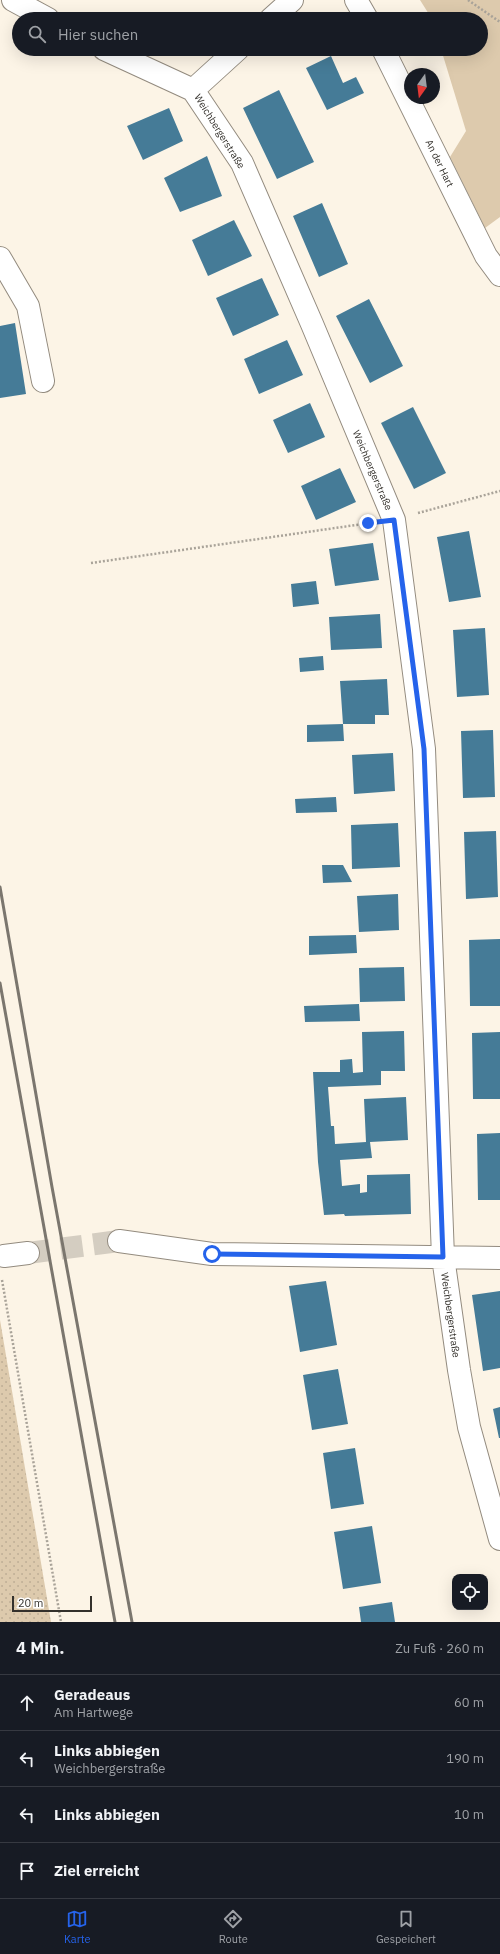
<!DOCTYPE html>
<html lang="de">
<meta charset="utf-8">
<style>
body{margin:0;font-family:"IBM Plex Sans",sans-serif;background:#20242c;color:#f1f3f6}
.controls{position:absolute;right:12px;bottom:12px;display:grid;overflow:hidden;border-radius:8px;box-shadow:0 4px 16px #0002}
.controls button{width:36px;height:36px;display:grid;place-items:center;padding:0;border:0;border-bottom:1px solid #363941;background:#171b24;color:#f1f3f6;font:20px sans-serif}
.compass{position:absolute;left:404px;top:68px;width:36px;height:36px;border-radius:50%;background:#171b24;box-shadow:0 4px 16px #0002;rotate:194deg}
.scale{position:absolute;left:12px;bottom:10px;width:80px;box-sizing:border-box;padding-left:4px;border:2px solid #34312c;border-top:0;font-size:11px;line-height:14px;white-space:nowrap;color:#34312c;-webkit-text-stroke:3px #fff;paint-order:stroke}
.stop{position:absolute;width:12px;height:12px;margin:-9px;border:3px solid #2563eb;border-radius:50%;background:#fff}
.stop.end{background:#2563eb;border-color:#fff;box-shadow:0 1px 4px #0008}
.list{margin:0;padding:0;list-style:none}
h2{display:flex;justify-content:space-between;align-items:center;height:52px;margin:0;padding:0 16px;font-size:17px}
h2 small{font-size:13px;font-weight:400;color:#9ea1a6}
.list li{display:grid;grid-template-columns:26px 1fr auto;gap:12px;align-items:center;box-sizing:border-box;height:56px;padding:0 16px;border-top:1px solid #363941}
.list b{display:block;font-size:15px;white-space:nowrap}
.list p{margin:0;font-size:13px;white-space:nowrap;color:#9ea1a6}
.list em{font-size:13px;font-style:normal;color:#9ea1a6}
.icon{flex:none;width:22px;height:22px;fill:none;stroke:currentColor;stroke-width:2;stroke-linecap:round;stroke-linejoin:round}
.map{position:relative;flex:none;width:500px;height:1622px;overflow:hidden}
.search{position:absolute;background:#171b24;box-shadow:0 4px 16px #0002;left:12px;right:12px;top:12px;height:44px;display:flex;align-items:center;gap:10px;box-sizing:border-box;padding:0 14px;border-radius:22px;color:#9ea1a6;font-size:15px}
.sheet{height:276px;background:#171b24}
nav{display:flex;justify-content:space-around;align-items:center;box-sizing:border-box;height:56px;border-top:1px solid #363941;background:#171b24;font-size:11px;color:#9ea1a6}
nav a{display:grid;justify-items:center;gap:2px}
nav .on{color:#2563eb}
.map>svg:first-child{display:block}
</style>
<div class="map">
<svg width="500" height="1622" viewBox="0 0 500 1622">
<defs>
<pattern id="park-dots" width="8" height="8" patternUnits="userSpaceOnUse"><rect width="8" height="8" fill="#ddcaad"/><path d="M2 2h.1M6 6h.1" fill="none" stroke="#beae95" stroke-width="1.8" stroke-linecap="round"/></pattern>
</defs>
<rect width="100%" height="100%" fill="#fcf4e6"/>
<path fill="#ddcaad" d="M420 0H500V217L485 228 450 157 466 131 441 49H481V19H432Z"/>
<path fill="url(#park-dots)" d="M0 1320 51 1622H0Z"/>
<path fill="#457b97" d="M331 56 343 83 356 77 364 93 327 110 306 68Z
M279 90 314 162 277 179 243 108Z
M169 108 183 141 143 160 127 126Z
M207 156 222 196 180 212 164 178Z
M322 203 348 264 319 277 293 216Z
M234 220 252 256 208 276 192 240Z
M262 278 279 315 233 336 216 298Z
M369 299 403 366 370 383 336 316Z
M15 323 26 394 0 398V326Z
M287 340 303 375 259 394 244 359Z
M310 403 325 437 288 453 273 420Z
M413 407 446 473 414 489 381 423Z
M340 468 356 502 316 520 301 486Z
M469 531 481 597 449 602 437 537Z
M373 543 379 580 335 586 329 549Z
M316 581 319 604 293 607 291 584Z
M380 614 382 648 331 650 329 617Z
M485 628 489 695 457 697 453 630Z
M323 656 324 670 300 672 299 658Z
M387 679 389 715H375V724H343L340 681Z
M343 724 344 741 307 742V725Z
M493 730 495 797 463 798 461 731Z
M393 753 395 791 354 794 352 755Z
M336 797 337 812 296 813 295 799Z
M398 823 400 867 352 869 351 825Z
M496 831 498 897 466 899 464 832Z
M322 865H343L352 882 323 883Z
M398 894 399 930 359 932 357 896Z
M356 935 357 953 309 955V936Z
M500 939V1006H470L469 940Z
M404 967 405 1001 360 1002 359 968Z
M359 1004 360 1021 305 1022 304 1006Z
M404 1031 405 1071H381V1085L328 1087 331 1126H334L335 1144 366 1142 364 1099 406 1097 408 1140 370 1142 372 1158 340 1160 342 1186 360 1184V1193L367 1192V1175L410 1174 411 1214 345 1216 344 1214 324 1215 318 1162 313 1072H340V1060L352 1059 353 1073 363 1072 362 1032Z
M500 1032V1099H473L472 1033Z
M500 1133V1200H478L477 1134Z
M326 1281 337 1345 300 1352 289 1286Z
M500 1291V1368L483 1371 472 1295Z
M338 1369 348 1424 312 1430 303 1375Z
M500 1407V1438H499L493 1409Z
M355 1448 364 1504 331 1509 323 1453Z
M372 1526 381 1583 343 1589 334 1532Z
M392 1602 395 1622H361L359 1607Z"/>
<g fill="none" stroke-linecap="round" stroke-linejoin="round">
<path stroke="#d4cdc1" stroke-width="22" stroke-dasharray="22 11" stroke-linecap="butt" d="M28 1253 119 1241"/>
<g stroke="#938b7f" stroke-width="24">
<path id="minor" d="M13 0 48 19
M356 0 367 19
M271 19 292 0
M104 49 193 90
M238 49 193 90 242 163 312 324 394 520 424 749 443 1257 459 1370 469 1427 500 1539
M383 49 486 256 500 275
M0 258 28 306 43 381
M119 1241 212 1254 500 1258
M4 1256 28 1253"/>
</g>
<path stroke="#a9a399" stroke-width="2.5" stroke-dasharray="2 2" stroke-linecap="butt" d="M468 0 500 22
M418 513 500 491
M91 563 370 523
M2 1280 61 1622"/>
<use href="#minor" stroke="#fff" stroke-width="22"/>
<path stroke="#7b766e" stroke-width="3" d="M0 887 52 1187 132 1622
M0 983 115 1622"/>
</g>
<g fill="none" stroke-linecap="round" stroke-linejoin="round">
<path stroke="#2563eb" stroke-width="5" d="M212 1254 443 1257 424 749 394 520 368 523"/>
</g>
<g text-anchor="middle" stroke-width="4" stroke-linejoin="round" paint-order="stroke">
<g font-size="10" fill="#34312c" stroke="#fff">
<text transform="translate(220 131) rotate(58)" y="4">Weichbergerstraße</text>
<text transform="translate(440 163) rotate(64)" y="4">An der Hart</text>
<text transform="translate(373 470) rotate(67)" y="4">Weichbergerstraße</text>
<text transform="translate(451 1315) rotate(82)" y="4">Weichbergerstraße</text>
</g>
</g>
</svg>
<div class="controls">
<button><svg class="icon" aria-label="locate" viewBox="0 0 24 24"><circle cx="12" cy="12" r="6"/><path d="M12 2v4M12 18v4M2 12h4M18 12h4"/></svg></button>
</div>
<svg class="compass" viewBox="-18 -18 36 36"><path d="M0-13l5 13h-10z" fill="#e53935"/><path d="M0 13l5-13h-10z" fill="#9ea1a6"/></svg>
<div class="scale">20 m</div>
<div class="stop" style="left:212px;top:1254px"></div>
<div class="stop end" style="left:368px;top:523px"></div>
<div class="search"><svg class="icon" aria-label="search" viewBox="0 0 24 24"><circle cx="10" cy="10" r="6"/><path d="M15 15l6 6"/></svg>Hier suchen</div>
</div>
<section class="sheet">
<h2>4 Min.<small>Zu Fuß · 260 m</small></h2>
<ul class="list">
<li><svg class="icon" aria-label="ahead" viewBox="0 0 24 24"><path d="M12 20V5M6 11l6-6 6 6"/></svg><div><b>Geradeaus</b><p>Am Hartwege</p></div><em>60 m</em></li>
<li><svg class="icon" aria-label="left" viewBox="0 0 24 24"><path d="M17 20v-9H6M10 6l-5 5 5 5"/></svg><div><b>Links abbiegen</b><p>Weichbergerstraße</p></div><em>190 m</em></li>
<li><svg class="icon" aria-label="left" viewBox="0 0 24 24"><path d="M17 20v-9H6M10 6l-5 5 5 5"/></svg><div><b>Links abbiegen</b></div><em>10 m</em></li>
<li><svg class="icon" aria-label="arrive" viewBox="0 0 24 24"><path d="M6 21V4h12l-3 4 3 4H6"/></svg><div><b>Ziel erreicht</b></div></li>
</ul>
</section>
<nav>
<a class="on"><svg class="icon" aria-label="map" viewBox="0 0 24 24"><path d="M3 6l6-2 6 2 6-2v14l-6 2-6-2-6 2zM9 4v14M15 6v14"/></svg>Karte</a>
<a><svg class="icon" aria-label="directions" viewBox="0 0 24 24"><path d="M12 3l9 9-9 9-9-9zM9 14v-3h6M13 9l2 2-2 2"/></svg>Route</a>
<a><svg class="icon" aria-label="saved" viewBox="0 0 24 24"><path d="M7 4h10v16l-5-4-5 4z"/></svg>Gespeichert</a>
</nav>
